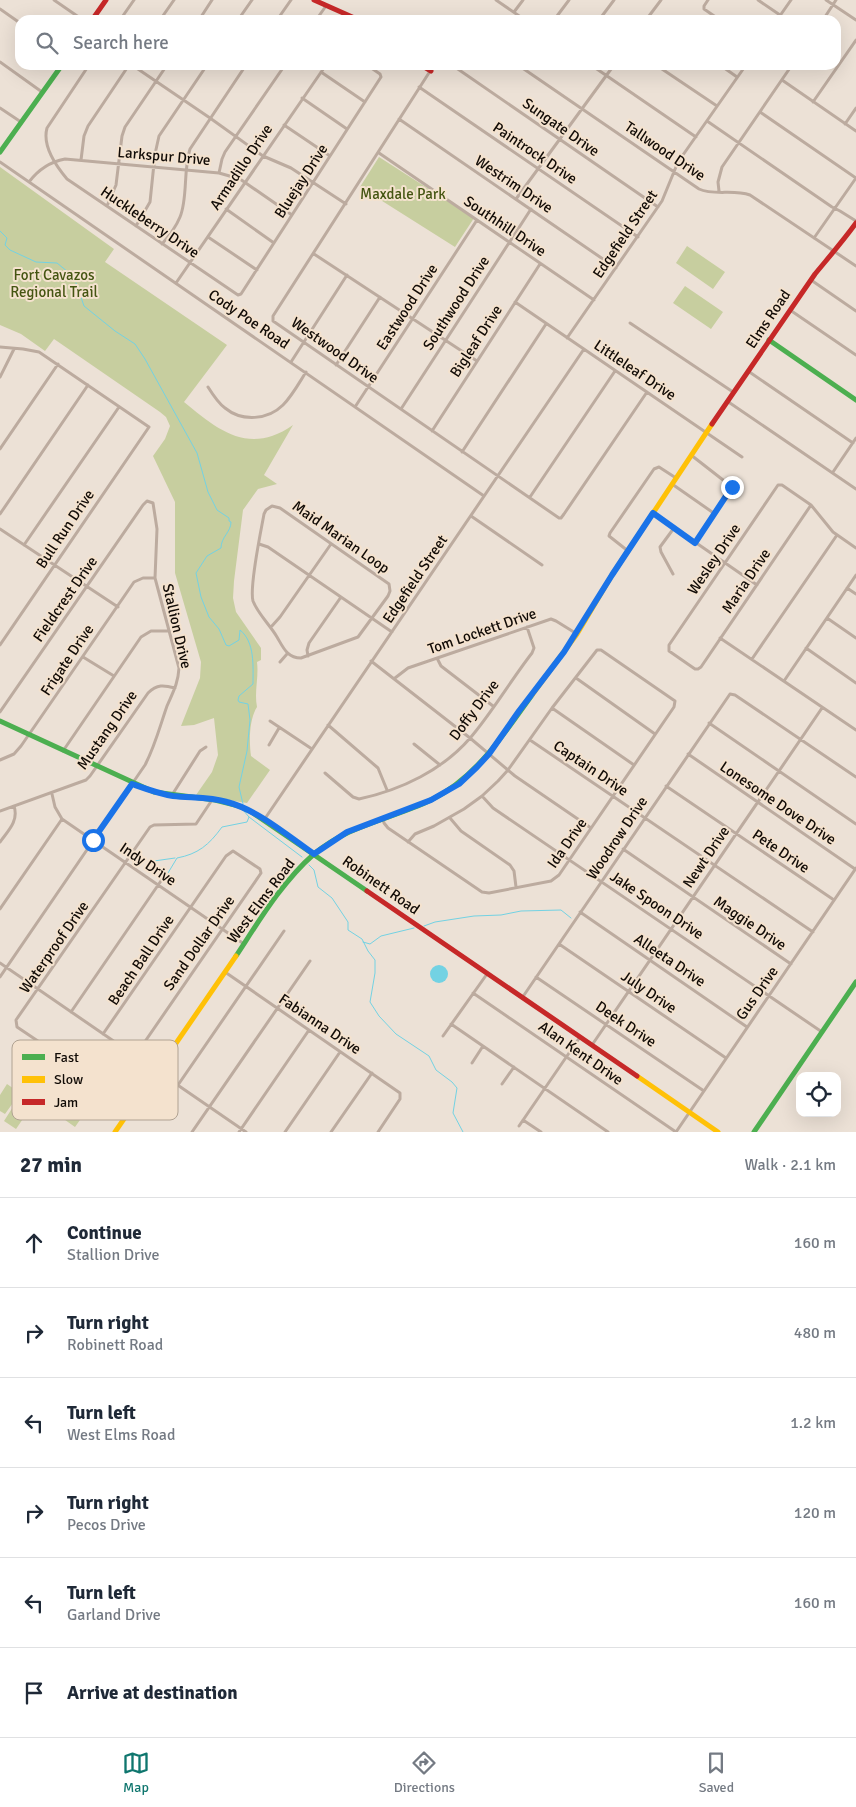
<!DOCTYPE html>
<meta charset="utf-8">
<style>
body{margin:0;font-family:Signika,sans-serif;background:#f6f6f7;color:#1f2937}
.controls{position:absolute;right:15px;bottom:15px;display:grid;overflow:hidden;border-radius:10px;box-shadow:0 5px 20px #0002}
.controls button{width:45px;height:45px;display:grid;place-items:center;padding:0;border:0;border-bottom:1px solid #e0e1e3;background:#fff;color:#1f2937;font:25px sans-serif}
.stop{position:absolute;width:15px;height:15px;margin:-11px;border:4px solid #1a73e8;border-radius:50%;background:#fff}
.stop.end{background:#1a73e8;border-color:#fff;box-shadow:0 1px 5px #0008}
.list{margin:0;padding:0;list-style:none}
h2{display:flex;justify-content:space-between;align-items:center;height:65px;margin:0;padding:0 20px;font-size:21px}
h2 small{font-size:16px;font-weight:400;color:#747a83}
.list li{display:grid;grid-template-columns:32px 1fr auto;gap:15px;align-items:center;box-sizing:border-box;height:90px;padding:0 20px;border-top:1px solid #e0e1e3}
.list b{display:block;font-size:19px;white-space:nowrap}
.list p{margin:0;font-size:16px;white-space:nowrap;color:#747a83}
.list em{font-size:16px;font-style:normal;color:#747a83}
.icon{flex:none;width:28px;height:28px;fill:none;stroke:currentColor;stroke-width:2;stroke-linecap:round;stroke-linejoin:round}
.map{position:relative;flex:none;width:856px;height:1132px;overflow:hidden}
.search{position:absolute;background:#fff;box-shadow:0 5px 20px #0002;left:15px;right:15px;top:15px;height:55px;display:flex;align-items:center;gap:12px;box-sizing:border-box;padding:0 18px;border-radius:15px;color:#747a83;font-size:19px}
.sheet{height:605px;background:#fff}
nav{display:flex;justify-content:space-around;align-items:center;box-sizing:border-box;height:70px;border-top:1px solid #e0e1e3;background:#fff;font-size:14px;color:#747a83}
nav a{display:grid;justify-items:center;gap:2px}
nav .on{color:#0f766e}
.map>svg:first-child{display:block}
</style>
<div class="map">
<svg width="856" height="1132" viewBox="0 0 856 1132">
<rect width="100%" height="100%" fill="#ece1d6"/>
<path fill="#c7ce9f" d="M379 157 474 218 455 247 360 187Z
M0 167 114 249 105 262 227 345 184 402C218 430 249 456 293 425L264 475 277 484 258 489 243 510 234 581 233 598 236 612 261 648V660L257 662C259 677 254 692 257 707 249 719 249 742 251 756L270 770 247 803 196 795 212 772 218 755 214 718 194 725 181 726 200 678 201 662 175 573V502L153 456 165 439 170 426 166 417 160 412 54 339 45 351 21 334 0 325Z
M687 246 725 272 713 289 676 263Z
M685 286 723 312 711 329 673 303Z
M7 1084 20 1093 5 1114 0 1111V1095Z
M55 1088 87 1110 75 1127 44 1105Z
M18 1099 31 1107 16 1129 4 1121Z"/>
<path fill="#73d2e3" d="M430 974a9 9 0 1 1 18 0a9 9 0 1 1-18 0Z"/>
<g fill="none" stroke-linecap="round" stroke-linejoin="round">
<path stroke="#73d2e3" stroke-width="1" d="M0 231 7 238 5 245 10 250 36 262 57 263 68 272 75 281
M76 283 84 306 115 331 135 344 145 359 197 453 208 492 217 510 229 518V521L231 522C231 532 221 537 221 548L207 556 196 573 201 597 209 617 219 629 226 645 229 646 239 640 240 630C255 642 253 666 253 684L239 696 238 700 239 702 248 704 250 720 247 751 239 787 243 804
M249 817 302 857
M154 861 175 858
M309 865 314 870 318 887 332 898 348 922V930L362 939 368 951 375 960V973L370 1002 379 1016 396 1034 429 1056 436 1070 452 1082 457 1088 453 1113 463 1132
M168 873 177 858C198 854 209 845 222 827L247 822 249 817 243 810
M424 926 435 922 474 916 501 915 521 911 561 910 571 918
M363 942 370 944 381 936 414 928"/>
<path stroke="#bcab9f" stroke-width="3" d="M54 0 83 20
M496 0 525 20
M708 0 704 6V9L720 20
M758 0 780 15
M826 0 856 20
M0 9 20 23
M514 12 523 0
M120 20 134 0
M160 20 174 0
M199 20 212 0
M238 20 252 0
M277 20 291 0
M316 20 326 6
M554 20 569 0
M599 20 614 0
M646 20 661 0
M777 20 791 0
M823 20 836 0
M0 62 42 92
M89 65 47 128C42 146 56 166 67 179L238 295 241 294 381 77 380 74 367 65
M132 65 210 118 263 156 291 168 346 204
M434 65 273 316V321L559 518H561L564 514 647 392
M452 65 658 207
M518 65 699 189C714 196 733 189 750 195L856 266
M591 65 696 137
M656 65 717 106
M720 65 737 77
M321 72 365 102
M782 80 856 131
M419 87 638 237
M302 98 347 129
M813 102 856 40
M0 108 21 122
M760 112 856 178
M399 119 616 268
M707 121 832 207 840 211 856 221
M845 124 856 108
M284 125 330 156
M379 153 594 300
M81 160 84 136 88 126 129 65
M0 162 484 496
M219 173 222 159 225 152 285 65
M29 182C38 170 49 162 65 159L219 173 240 179 292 215
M719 191 718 182 722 167 792 65
M516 199 614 65
M107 206 116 185 122 136 125 127 167 65
M226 209 274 243
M136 226 150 202 155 154 159 136 207 65
M208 237 257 270
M814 238 856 178
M162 244C169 236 176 227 180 217 188 198 183 171 190 149L246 65
M314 254 477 361
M811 280 856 311
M176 283 326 65
M515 302 742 457
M790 310 856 355
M630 323 733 392
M567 338 662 201 678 162 746 65
M0 347 23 349 39 352 149 427 0 645
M291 362 347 275
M336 365 380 297
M748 371 853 443
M0 377 14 349
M208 387C213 395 218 403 225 408 242 422 268 420 283 405 292 396 299 383 306 372
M727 401 856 489
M355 407 477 220
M401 409 531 209
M432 431 540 264
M0 449 58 364
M462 452 546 324
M691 455 732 487 695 543
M833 472 856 438
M672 484 715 514
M530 497 615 371
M811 505 701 667 698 669H695L669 651V645L778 485H782L811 505 833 532 856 548
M272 506 280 508 389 584 390 591 388 596 358 637 301 658C287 658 283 647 277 637 270 625 258 614 253 601 249 587 261 531 264 514L266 510Z
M653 513 757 585
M0 514 88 385
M471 516 542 565
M0 529 118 607
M259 544 268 547 392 632
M24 545 119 407
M628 551 609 536 610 533 654 469 659 467 676 478
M673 574 661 552 660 547 674 528
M847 588 856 594
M827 618 856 638
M271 627 280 617 331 544
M720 638 856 730
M806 648 856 683
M308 656 307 650 309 643 341 597
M83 657 114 676
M437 658 441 666 493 706
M752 659 837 535
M371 661 470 738 515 776 591 828
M280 662 287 654
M395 678 408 668 551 619 556 621 577 634
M576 678 655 734
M784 681 856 575
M552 708 634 765
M0 712 143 505 147 501 153 503 157 529 155 578 179 668C178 684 173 692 167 706 160 726 155 746 145 765L0 977
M270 721 312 749
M709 723 856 824
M328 725 378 768 387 790
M530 740 813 932
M414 744 440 765
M269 745 279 728
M63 751 141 637 151 631H168
M688 754 855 869
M0 760 14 754 21 746 134 582 143 578H155
M325 773 353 797 359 799C401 790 443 770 471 737 493 711 511 680 532 653L534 648 527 627
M666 786 834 900
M52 794 55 807 62 819 244 944
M172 795 200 751 206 747
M482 796 493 808 822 1032
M0 811 86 780 90 776 148 693C157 684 164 685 175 688
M450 818 461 831 510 865 514 871 516 887
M383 819 384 823 388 828 482 892 489 893 551 881 559 875 674 707 675 701 601 650H597L552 708 508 770 498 781 482 796 464 809 434 826 415 834 408 842
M264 820 584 349
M0 842C8 831 19 821 14 806
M623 849 791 964
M0 909 62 819
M580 912 747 1027
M559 944 726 1058
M0 963 246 1132
M225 972 400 1093V1099L378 1132
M536 977 704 1091
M473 993 676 1132
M522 998 730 694 735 695 856 777
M71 1012 165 875
M451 1024 608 1132
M103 1034 226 856 233 851 260 869 261 873 259 876 135 1056
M443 1036 487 974
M592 1045 822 708
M472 1063 483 1046
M502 1084 514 1067
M178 1085 284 931
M133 1105 17 1027 16 1020 150 827 154 825 196 824 212 800
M523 1120 541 1132
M519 1126 580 1037
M192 1132 310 961
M239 1132 309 1030
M285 1132 340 1052
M331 1132 372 1073
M676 1132 856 868"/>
<path stroke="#4caf50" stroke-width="5" d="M0 152 62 65
M769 340 856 400
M0 721 154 792 215 800 239 806 250 811 367 891
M236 956C259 921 282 882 314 854 348 825 392 819 431 800 476 778 504 734 532 695
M754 1132 856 982"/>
<path stroke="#ffc107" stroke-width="5" d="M532 695 577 634 612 575 712 424
M637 1076 718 1132
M115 1132 236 956"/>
<path stroke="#c62828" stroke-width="5" d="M314 0 359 20
M92 20 106 0
M421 65 431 71
M712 424 815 274C829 257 843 241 856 223
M367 891 637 1076"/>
</g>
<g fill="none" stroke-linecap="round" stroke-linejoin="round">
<path stroke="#1a73e8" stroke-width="6" d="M93 840 132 784C146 789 159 794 173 796 191 798 210 797 227 802 258 810 288 836 314 854L347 832 431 800 459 784 477 767 489 754 519 711 564 652 612 575 653 513 695 543 732 487"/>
</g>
<g text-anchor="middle" stroke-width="4" stroke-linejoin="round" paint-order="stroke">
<g font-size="15" fill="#110b06" stroke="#f4e2ce">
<text transform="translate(561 127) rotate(35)" y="5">Sungate Drive</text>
<text transform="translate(665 151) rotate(34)" y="5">Tallwood Drive</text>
<text transform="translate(535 153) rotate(34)" y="5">Paintrock Drive</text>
<text transform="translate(164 156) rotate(5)" y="5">Larkspur Drive</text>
<text transform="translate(241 167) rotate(-56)" y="5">Armadillo Drive</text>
<text transform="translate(301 181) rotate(-57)" y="5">Bluejay Drive</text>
<text transform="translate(514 184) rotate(34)" y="5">Westrim Drive</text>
<text transform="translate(150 222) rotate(34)" y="5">Huckleberry Drive</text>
<text transform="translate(505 226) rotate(34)" y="5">Southhill Drive</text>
<text transform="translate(625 234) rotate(-56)" y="5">Edgefield Street</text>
<text transform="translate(456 303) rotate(-57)" y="5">Southwood Drive</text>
<text transform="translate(407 307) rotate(-57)" y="5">Eastwood Drive</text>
<text transform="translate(249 319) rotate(34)" y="5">Cody Poe Road</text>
<text transform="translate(768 319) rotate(-56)" y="5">Elms Road</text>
<text transform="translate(476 341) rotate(-57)" y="5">Bigleaf Drive</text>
<text transform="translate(335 350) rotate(35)" y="5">Westwood Drive</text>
<text transform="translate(635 370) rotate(34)" y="5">Littleleaf Drive</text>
<text transform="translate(65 529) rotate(-56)" y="5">Bull Run Drive</text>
<text transform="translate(341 537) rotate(35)" y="5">Maid Marian Loop</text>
<text transform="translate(714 559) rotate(-56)" y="5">Wesley Drive</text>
<text transform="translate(415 579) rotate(-56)" y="5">Edgefield Street</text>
<text transform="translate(746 581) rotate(-56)" y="5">Maria Drive</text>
<text transform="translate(65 599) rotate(-55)" y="5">Fieldcrest Drive</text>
<text transform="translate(177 626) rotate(77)" y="5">Stallion Drive</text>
<text transform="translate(482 631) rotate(-19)" y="5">Tom Lockett Drive</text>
<text transform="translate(67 660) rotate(-56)" y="5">Frigate Drive</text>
<text transform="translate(474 710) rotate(-53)" y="5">Doffy Drive</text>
<text transform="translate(107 730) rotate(-55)" y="5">Mustang Drive</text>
<text transform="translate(591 768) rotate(34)" y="5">Captain Drive</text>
<text transform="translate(778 803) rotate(34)" y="5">Lonesome Dove Drive</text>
<text transform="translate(617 838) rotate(-56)" y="5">Woodrow Drive</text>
<text transform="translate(567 843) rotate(-55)" y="5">Ida Drive</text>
<text transform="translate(781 851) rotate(34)" y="5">Pete Drive</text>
<text transform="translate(706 857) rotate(-56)" y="5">Newt Drive</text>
<text transform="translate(148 864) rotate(34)" y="5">Indy Drive</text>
<text transform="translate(381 885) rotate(35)" y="5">Robinett Road</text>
<text transform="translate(261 901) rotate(-53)" y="5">West Elms Road</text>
<text transform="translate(657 905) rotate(34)" y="5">Jake Spoon Drive</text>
<text transform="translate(750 923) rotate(34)" y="5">Maggie Drive</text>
<text transform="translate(199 943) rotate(-55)" y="5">Sand Dollar Drive</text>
<text transform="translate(54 947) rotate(-55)" y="5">Waterproof Drive</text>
<text transform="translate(141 960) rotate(-56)" y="5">Beach Ball Drive</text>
<text transform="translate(670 960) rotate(34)" y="5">Alleeta Drive</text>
<text transform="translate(649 992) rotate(34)" y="5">July Drive</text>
<text transform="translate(757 993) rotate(-55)" y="5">Gus Drive</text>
<text transform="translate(320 1024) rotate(34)" y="5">Fabianna Drive</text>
<text transform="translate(626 1024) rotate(34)" y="5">Deek Drive</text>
<text transform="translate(581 1053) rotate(35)" y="5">Alan Kent Drive</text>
</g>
<g font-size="15" fill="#455512" stroke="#f4e2ce">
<text x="403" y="199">Maxdale Park</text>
<text x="54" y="280">Fort Cavazos<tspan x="54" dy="17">Regional Trail</tspan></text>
</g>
</g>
<rect x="12" y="1040" width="166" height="80" rx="8" fill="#f4e2ce" stroke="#b0a292" stroke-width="1"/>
<rect x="22" y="1054" width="23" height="6" fill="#4caf50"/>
<rect x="22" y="1076" width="23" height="7" fill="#ffc107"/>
<rect x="22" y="1099" width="23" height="6" fill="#c62828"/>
<g font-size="14" fill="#110b06">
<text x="54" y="1062">Fast</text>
<text x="54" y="1084">Slow</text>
<text x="54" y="1107">Jam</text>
</g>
</svg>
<div class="controls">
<button><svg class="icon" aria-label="locate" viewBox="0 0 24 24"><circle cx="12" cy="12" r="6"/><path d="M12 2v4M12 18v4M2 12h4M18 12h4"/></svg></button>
</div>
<div class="stop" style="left:93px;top:840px"></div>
<div class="stop end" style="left:732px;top:487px"></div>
<div class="search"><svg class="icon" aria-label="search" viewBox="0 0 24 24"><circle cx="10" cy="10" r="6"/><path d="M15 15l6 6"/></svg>Search here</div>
</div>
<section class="sheet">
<h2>27 min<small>Walk · 2.1 km</small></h2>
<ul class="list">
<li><svg class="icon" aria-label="ahead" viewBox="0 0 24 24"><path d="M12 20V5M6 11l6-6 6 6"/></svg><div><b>Continue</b><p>Stallion Drive</p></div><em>160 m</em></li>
<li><svg class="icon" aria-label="right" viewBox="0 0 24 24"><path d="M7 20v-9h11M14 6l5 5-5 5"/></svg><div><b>Turn right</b><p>Robinett Road</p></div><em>480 m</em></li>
<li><svg class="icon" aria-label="left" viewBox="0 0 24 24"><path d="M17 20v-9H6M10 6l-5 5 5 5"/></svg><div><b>Turn left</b><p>West Elms Road</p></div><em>1.2 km</em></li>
<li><svg class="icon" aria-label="right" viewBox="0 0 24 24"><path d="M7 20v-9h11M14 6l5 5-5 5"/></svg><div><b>Turn right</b><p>Pecos Drive</p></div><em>120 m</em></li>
<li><svg class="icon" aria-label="left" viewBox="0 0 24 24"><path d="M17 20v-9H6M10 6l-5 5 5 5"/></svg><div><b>Turn left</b><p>Garland Drive</p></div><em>160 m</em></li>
<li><svg class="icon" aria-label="arrive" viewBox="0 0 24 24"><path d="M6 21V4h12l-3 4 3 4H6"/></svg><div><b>Arrive at destination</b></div></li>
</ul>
</section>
<nav>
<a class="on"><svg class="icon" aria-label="map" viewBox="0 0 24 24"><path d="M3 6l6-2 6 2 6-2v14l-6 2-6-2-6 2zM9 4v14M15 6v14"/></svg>Map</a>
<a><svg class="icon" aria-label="directions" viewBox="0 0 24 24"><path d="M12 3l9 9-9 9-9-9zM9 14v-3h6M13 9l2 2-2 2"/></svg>Directions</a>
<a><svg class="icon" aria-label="saved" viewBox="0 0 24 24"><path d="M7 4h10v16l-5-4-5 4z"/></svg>Saved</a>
</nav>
